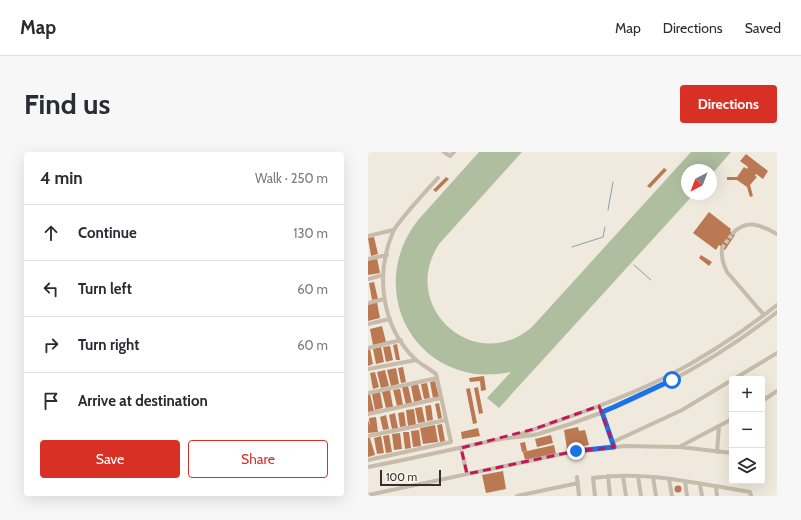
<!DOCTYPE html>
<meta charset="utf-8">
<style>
body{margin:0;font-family:Cabin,sans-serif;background:#f7f7f7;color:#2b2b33}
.controls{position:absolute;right:12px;bottom:12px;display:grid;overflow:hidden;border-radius:4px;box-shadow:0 4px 16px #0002}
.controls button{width:36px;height:36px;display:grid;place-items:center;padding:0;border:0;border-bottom:1px solid #e1e1e2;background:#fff;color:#2b2b33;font:20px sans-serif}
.compass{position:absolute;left:313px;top:12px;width:36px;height:36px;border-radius:50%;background:#fff;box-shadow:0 4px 16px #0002;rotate:222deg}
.scale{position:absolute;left:12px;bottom:10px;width:61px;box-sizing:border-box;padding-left:4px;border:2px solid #362f2a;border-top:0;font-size:11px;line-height:14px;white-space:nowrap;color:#362f2a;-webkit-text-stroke:3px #f8f4eb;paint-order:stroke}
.stop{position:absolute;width:12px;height:12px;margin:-9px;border:3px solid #1a73e8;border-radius:50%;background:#fff}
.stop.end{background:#1a73e8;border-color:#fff;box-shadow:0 1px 4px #0008}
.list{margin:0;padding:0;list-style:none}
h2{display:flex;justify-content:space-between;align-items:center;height:52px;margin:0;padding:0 16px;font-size:17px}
h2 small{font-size:13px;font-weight:400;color:#7c7c81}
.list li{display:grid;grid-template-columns:26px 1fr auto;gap:12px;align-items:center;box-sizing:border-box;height:56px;padding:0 16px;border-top:1px solid #e1e1e2}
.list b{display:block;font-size:15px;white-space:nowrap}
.list em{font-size:13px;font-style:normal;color:#7c7c81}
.actions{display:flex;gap:8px;padding:12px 16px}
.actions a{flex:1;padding:9px 0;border:1px solid #d93025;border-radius:4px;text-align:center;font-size:14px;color:#d93025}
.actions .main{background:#d93025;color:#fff}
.icon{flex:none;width:22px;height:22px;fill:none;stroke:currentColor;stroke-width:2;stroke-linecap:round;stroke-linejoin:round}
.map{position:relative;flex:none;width:409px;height:344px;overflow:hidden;border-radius:4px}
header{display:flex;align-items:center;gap:24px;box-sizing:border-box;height:56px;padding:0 20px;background:#fff;border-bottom:1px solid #e1e1e2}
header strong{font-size:19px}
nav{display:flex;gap:22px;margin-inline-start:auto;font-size:14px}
.intro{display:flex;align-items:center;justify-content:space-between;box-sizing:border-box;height:96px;padding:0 24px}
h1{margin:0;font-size:28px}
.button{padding:10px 18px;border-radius:4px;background:#d93025;color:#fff;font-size:14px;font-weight:700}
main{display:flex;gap:24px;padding:0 24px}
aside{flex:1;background:#fff;border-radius:4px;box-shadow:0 4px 16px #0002}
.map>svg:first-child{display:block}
</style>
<header>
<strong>Map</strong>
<nav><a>Map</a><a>Directions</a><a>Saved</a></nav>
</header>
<div class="intro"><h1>Find us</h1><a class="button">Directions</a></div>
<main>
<aside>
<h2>4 min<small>Walk · 250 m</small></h2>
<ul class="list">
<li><svg class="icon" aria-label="ahead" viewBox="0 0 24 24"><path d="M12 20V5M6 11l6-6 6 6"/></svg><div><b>Continue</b></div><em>130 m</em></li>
<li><svg class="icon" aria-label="left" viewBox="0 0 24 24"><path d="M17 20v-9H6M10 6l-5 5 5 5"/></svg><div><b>Turn left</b></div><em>60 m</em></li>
<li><svg class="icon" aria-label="right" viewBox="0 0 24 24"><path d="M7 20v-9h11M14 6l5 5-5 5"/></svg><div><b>Turn right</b></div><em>60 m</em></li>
<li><svg class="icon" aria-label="arrive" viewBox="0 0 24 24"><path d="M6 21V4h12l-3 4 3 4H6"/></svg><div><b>Arrive at destination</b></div></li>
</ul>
<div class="actions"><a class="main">Save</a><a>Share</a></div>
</aside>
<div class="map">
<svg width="409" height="344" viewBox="0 0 409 344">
<rect width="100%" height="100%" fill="#f0eade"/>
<path fill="#b0bea0" d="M111 0H154L71 92C30 155 107 224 164 175L323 0H363L343 23V18H319V42H326L131 256 119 246 143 220C131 222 119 223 107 222 31 210 4 124 51 67Z"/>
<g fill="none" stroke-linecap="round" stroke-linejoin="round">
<path stroke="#80a3ab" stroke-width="1" d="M240 58 245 30
M204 95 235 85 237 75
M266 113 283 128"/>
</g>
<path fill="#ba7952" d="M378 2 400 19 395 27 388 22 387 24 389 25 382 33 385 44 382 45 379 35 369 28H359V25H369L376 15 379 17 380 15 372 9Z
M296 16 299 18 282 36 279 34Z
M78 25 81 27 68 40 65 38Z
M341 60 363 77 362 79 367 83 357 98 351 93 348 98 325 81Z
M6 85 10 102 3 104 0 86Z
M333 103 344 110 341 114 331 106Z
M9 106 12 121 0 123V107Z
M6 130 10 147 4 148 1 131Z
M9 150 12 166 0 169V152Z
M14 174 18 190 5 193 2 177Z
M29 192 32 208H28L25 193Z
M22 194 25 208 18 210 15 195Z
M13 195 16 210 8 212 5 197Z
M0 197H2L5 212 0 214Z
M35 215 38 230 33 231 30 216Z
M28 216 31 232 23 234 19 218Z
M17 218 21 234 13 236 9 220Z
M7 220 11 235 5 237 2 221Z
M116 224 118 238 113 239 112 229 102 230 101 226Z
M67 229 71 245 65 246 62 230Z
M59 231 62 246 56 247 53 232Z
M50 232 54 248 46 250 43 234Z
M40 234 44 251 38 253 34 235Z
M110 235 115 261 111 262 106 236Z
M102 236 109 271 105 272 98 237Z
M32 237 35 253 29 254 25 238Z
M22 238 25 255 18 256 14 240Z
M12 240 15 256 7 258 4 242Z
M0 242H2L6 259 0 260Z
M71 251 74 266 70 267 67 252Z
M63 253 65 268 59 269 57 254Z
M54 255 57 270 50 271 47 256Z
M46 257 48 273 40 274 38 258Z
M36 260 38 274 32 275 30 261Z
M27 261 30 276 24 277 21 263Z
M18 263 21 277 15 278 12 265Z
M8 265 10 280 0 281V268L2 274 1 266Z
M74 272 77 289 72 290 69 273Z
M67 273 70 290 55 292 52 276Z
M210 275 211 279 217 278 221 293 199 297 196 278Z
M110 276 112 284 94 287 93 280Z
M51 278 53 294 45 295 43 279Z
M35 280H41L43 296 37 297Z
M32 281 34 297 26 298 24 282Z
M21 283 24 300 18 301 15 284Z
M183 283 185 291 169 295 167 287Z
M13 284 16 301 9 302 6 286Z
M0 286H2L7 303 0 305Z
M157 290 159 299 154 300 152 291Z
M186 293 188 302 157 308 155 300Z
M135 319 138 337 118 341 114 323Z
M306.5 337a3.5 3.5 0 1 1 7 0a3.5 3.5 0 1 1-7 0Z"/>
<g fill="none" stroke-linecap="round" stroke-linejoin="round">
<path stroke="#cbc5ba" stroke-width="4" stroke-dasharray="4 2" stroke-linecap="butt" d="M354 96 365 81"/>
<path stroke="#c7bcab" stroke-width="4" d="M76 0 82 4 86 0
M365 81C380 66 394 74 409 82
M0 84 25 78
M354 96C353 105 355 112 359 120L396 163
M0 107 19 103
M0 127 15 123
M0 151 16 147
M0 172 22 167
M0 196 33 188
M0 217 48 208
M366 227 409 201
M0 241 69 226
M394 249 409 239
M233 258 245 291
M0 262 73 246
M150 283C201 265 252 248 300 224 337 205 376 179 409 153
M0 284 78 268
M245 290 314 258 364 228
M312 295 364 301
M93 296 99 322
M349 300 351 274
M0 308 83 290 68 222C62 217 54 213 48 208 13 175 7 122 25 80 27 75 31 71 34 67 45 53 58 39 70 26
M0 315C43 307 85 297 128 288 142 285 156 285 170 282 255 258 340 215 409 160
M240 324 242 344
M255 324 258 344
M270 324 273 344
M209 325 211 344
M285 325 288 344
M301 327 304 344
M317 329 319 344
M332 332 334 344
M348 335 349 344
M0 343 208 299 257 294 311 295 364 267
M149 344 210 331
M227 344 225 326C278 318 331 332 382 340L383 344"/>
</g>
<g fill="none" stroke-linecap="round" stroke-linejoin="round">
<path stroke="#1a73e8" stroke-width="5" d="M208 299 246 295 234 260 246 255 304 228"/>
</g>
<path fill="none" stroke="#c2185b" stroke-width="3" stroke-dasharray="8 5" stroke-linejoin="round" d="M231 254 246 295 208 299 99 322 93 296 166 277Z"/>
</svg>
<div class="controls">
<button>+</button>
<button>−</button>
<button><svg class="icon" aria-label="layers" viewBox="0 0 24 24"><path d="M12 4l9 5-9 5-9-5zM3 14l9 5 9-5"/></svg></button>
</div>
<svg class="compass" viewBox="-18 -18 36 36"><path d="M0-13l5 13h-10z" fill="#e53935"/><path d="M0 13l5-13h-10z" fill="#7c7c81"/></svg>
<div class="scale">100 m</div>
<div class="stop" style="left:304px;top:228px"></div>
<div class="stop end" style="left:208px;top:299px"></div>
</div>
</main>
